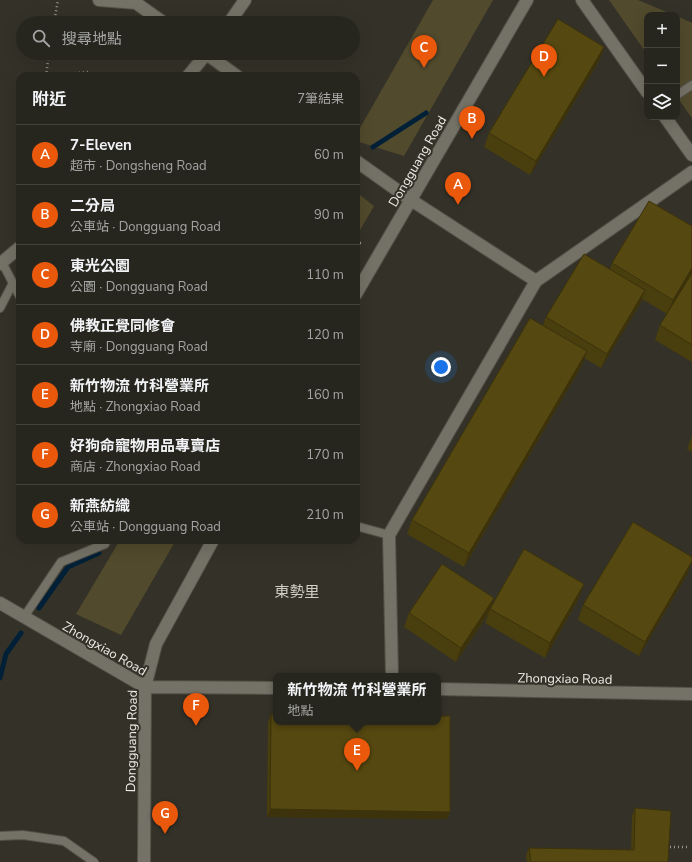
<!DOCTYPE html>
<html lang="zh-TW">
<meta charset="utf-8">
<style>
body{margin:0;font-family:"Nunito Sans","Noto Sans TC",sans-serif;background:#33322b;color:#f1f3f6}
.controls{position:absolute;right:12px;top:12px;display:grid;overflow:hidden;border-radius:8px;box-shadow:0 4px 16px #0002}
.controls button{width:36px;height:36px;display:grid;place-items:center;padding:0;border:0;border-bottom:1px solid #43433c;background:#27261e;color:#f1f3f6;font:20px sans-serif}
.you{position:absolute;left:441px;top:367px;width:14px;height:14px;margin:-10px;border:3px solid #fff;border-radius:50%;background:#1a73e8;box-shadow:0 0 0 6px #1a73e833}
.badge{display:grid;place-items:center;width:26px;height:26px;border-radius:50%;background:#ea580c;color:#fff;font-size:13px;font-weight:700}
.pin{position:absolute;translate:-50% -33px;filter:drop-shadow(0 1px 2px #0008)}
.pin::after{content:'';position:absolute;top:21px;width:14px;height:12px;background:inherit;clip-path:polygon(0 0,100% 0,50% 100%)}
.popup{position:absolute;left:273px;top:673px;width:168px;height:52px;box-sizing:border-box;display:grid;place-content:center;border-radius:8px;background:#27261e;filter:drop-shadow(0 1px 3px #0005);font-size:13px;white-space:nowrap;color:#a4a5a4}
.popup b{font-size:15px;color:#f1f3f6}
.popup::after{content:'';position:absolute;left:50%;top:100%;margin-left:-8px;border:8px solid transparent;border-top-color:#27261e}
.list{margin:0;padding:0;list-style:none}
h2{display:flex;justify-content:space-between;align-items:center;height:52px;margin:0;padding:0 16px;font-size:17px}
h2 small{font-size:13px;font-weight:400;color:#a4a5a4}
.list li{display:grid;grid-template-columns:26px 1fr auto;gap:12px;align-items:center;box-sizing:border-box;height:60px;padding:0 16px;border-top:1px solid #43433c}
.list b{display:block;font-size:15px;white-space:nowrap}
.list p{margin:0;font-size:13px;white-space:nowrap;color:#a4a5a4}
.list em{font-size:13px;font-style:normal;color:#a4a5a4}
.icon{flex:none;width:22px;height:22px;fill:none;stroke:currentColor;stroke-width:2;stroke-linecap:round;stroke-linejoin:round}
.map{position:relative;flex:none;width:692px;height:862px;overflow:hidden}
.search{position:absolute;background:#27261e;box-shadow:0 4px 16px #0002;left:16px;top:16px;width:344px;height:44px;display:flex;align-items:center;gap:10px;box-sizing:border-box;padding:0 14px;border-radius:22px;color:#a4a5a4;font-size:15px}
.panel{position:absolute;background:#27261e;box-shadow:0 4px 16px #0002;left:16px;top:72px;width:344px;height:472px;border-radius:12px}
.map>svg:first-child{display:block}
</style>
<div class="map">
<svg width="692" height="862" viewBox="0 0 692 862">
<rect width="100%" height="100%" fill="#343228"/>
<path fill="#524a2c" d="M433 0H493L404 156 356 141V135Z
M609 0H638L674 15H647V54Z
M677 16 692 23V118L677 97Z
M356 192 374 206 356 237Z
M120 540H176L121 635 76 614Z"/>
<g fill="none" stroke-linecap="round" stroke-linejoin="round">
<path stroke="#002037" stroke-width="5" d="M373 147 426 113
M39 608 68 567 99 553
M0 678 6 654 21 633"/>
<g stroke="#525048" stroke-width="10">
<path id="lane" d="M677 95 692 85
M2 262 20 297
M0 308 13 283
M356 526 389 535
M24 617 61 562 105 544 107 540
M0 836 23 835 64 841 94 862"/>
</g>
<g stroke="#525048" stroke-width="14">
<path id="street" d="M99 0 136 3
M134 0 136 3 164 23
M582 0 647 92
M229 23 245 0
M205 53 237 76
M188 76 207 53
M665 117 692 155
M356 161 411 200 536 281
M0 264 20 247
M392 676 389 535 536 281 692 172"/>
</g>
<g stroke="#525048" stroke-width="14">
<path id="secondary" d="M356 294 527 0
M0 603 145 687 276 688
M438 689 692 694
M144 862 145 687 156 644 213 540"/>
</g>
<path stroke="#98968e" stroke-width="2.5" stroke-dasharray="1 3" stroke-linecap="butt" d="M54 23 58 0
M43 76 88 72 93 76
M46 76 49 53
M356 243H361
M666 847H688"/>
<use href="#lane" stroke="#747166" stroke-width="8"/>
<use href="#street" stroke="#747166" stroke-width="12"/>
<use href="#secondary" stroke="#747166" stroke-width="12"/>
</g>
<path fill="#493e0e" d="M604 47 599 61 530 175 484 147 489 133Z
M692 226V362L655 340 660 325 667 314 642 299 640 304 601 368 584 358 582 365 464 567 407 534 412 520 543 325 546 317 610 269 612 263Z
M692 436V452L687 449Z
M688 573 639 656 578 620 583 605Z
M494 598 490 609 579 598 545 658 485 623 489 613 456 662 404 627 409 613Z
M271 714 450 812 447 819 267 817 268 722Z
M635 808 668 850V862H527L526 856 529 848 631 850 632 816Z"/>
<path fill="#3c320b" d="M604 47 599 61 530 175 536 161Z
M692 268V273L667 314 673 300Z
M645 290 640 304 601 368 607 354Z
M587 351 582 365 464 567 469 553Z
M692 561 688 573 639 656 645 642Z
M584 584 579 598 545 658 550 643Z
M494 598 489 612 456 662 461 648Z
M270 809 450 812 447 819 267 817Z"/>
<path fill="#554810" stroke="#3c320b" d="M558 19 604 47 536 161 489 133Z
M87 73 91 76H85Z
M649 201 692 226V268L673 300 612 263Z
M584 254 645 290 607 354 546 317Z
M692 273V345L660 325Z
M530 318 587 351 469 553 412 520Z
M633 522 692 557V561L645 642 583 605Z
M524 549 584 584 550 643 490 609Z
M442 564 494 598 461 648 409 613Z
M271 714H276V722H438V716H450V812L270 809Z
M635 808 671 811 668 862H531L529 848 634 850Z"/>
<g text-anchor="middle" stroke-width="4" stroke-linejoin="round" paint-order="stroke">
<g font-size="13" fill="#edebe5" stroke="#343228">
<text transform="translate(417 161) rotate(-60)" y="5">Dongguang Road</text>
<text transform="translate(105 648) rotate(30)" y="5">Zhongxiao Road</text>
<text transform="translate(565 678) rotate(1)" y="5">Zhongxiao Road</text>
<text transform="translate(131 741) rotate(-89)" y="5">Dongguang Road</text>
</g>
<g font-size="15" fill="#d2cfc4" stroke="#343228">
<text x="297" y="597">東勢里</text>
</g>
</g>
</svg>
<div class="controls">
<button>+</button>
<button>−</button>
<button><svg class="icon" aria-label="layers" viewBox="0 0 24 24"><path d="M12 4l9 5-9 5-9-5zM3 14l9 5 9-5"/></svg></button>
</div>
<div class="you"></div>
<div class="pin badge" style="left:458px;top:205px">A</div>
<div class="pin badge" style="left:472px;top:139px">B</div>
<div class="pin badge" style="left:424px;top:68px">C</div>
<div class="pin badge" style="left:544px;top:77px">D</div>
<div class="pin badge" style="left:357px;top:771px">E</div>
<div class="popup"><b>新竹物流 竹科營業所</b>地點</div>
<div class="pin badge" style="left:196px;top:726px">F</div>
<div class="pin badge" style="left:165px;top:834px">G</div>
<div class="search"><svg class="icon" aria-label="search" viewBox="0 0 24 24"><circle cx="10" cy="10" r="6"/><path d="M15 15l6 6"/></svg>搜尋地點</div>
<section class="panel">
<h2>附近<small>7筆結果</small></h2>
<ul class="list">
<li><span class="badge">A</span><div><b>7-Eleven</b><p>超市 · Dongsheng Road</p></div><em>60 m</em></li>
<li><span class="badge">B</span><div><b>二分局</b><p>公車站 · Dongguang Road</p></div><em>90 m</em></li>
<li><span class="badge">C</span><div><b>東光公園</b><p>公園 · Dongguang Road</p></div><em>110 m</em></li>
<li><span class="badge">D</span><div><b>佛教正覺同修會</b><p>寺廟 · Dongguang Road</p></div><em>120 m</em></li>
<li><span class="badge">E</span><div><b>新竹物流 竹科營業所</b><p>地點 · Zhongxiao Road</p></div><em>160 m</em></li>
<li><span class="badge">F</span><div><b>好狗命寵物用品專賣店</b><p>商店 · Zhongxiao Road</p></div><em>170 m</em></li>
<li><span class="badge">G</span><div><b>新燕紡織</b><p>公車站 · Dongguang Road</p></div><em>210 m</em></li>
</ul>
</section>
</div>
